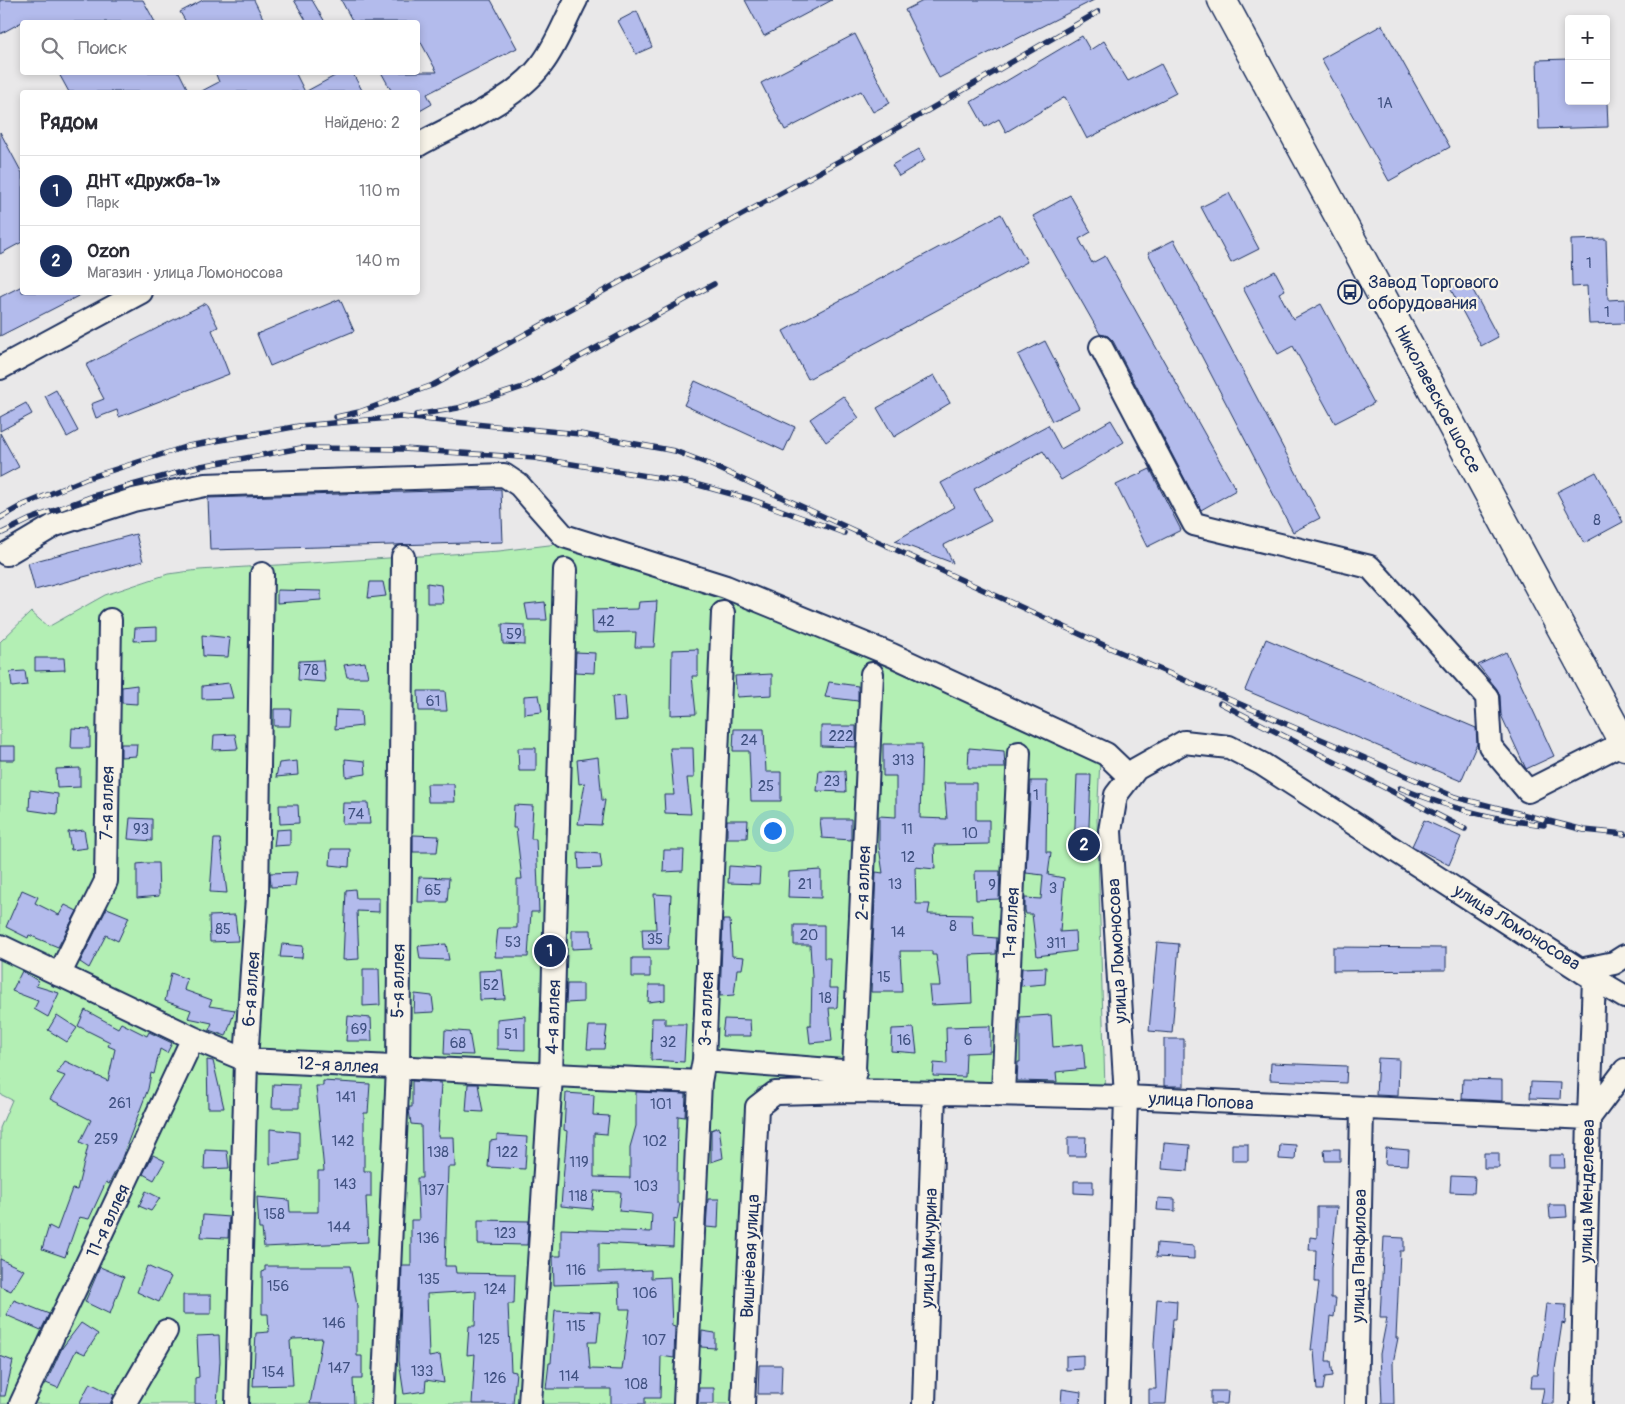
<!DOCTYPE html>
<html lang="ru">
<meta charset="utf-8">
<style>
body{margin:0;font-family:Pangolin,sans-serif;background:#f2f2f3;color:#2b2b33}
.controls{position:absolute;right:15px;top:15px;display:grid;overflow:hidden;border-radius:5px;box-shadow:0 2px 8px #0003}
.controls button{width:45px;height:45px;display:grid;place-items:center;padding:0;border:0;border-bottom:1px solid #e1e1e2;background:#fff;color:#2b2b33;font:25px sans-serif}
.you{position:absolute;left:772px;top:830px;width:18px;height:18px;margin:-12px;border:4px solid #fff;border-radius:50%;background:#1a73e8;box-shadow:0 0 0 8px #1a73e833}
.badge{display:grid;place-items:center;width:32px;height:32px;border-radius:50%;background:#1b2f5e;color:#fff;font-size:16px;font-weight:700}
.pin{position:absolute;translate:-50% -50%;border:2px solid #fff;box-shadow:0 1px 5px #0006}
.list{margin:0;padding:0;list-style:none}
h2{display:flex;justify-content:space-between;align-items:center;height:65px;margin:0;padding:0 20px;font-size:21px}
h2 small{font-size:16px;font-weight:400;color:#7c7c81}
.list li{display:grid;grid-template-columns:32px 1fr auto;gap:15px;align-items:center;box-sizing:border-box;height:70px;padding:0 20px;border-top:1px solid #e1e1e2}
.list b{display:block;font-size:19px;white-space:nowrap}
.list p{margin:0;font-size:16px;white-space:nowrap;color:#7c7c81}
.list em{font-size:16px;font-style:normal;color:#7c7c81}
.icon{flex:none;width:28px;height:28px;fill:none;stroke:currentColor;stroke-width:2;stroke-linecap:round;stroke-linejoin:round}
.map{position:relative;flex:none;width:1625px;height:1404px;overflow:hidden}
.search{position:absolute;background:#fff;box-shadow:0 2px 8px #0003;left:20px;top:20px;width:400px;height:55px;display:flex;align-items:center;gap:12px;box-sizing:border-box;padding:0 18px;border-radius:5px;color:#7c7c81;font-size:19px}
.panel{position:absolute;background:#fff;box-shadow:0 2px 8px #0003;left:20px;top:90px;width:400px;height:205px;border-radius:5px}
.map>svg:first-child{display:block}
</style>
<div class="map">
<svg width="1625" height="1404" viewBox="0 0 1625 1404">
<rect width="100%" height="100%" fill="#e9e8e9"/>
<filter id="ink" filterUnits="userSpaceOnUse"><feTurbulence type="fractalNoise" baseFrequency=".02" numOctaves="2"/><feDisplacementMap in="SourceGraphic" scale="10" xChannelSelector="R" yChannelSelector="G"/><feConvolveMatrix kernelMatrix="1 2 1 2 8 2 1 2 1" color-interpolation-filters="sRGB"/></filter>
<g filter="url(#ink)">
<path fill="#b3efb4" stroke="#678f89" d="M566 543 727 597 1100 760 1097 820 1105 1089 796 1081H779L758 1088 747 1115 737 1404H0V1128L12 1100 0 1094V642L31 612 48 627 105 595 168 574 199 570 499 551Z"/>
<path fill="#b3bbec" stroke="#1b2f5e" d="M0 0H143L155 22H22L0 34Z
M203 0H254L265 22H186L180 12Z
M294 0H312L325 22H307Z
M341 0H491L517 48 427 94 432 104 418 112V92H392L381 72H437L418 37V22H353Z
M745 0H832L764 36Z
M925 0H1094L939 78 905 10Z
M637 11 652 47 636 54 618 21Z
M1382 25 1450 147 1389 181 1321 59Z
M855 34 890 103 873 112 861 91 785 130 761 83Z
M1082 36 1090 50 1104 41 1128 81 1161 64 1176 93 1087 139 1065 97 1006 132 999 119 985 127 971 102Z
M1569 59V101H1607L1608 127 1539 129 1537 60Z
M58 72H179L189 92H69Z
M215 72H295L305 92 342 72H352L363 92H200L219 82Z
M0 132 22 173V242L0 254Z
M919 149 925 160 899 176 892 165Z
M1229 193 1259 249 1231 263 1201 207Z
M1070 195 1091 232 1079 239 1092 263 1105 256 1236 490 1201 510 1113 341 1108 336 1100 334 1033 216Z
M1001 214 1027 262 808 379 783 331Z
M1606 239 1608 300 1625 299V323L1589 324 1587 286 1572 287 1571 240Z
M1174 240 1320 518 1293 532 1148 253Z
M1275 271 1285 290 1279 293 1293 319 1321 304 1374 403 1335 423 1293 346 1278 354 1243 288Z
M1467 279 1498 337 1481 346 1450 288Z
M22 286V292H86L0 336V297Z
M340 299 354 331 270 366 257 334Z
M206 303 218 327 212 330 229 374 119 417 117 410 96 418 91 404 104 399 86 365Z
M1045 341 1079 408 1052 421 1018 355Z
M934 375 950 403 894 437 877 408Z
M695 381 795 427 784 451 684 405Z
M56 390 78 431 67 437 45 396Z
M843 396 859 418 826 442 810 419Z
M26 403 32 414 0 431V417Z
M1111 420 1124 442 1061 480 1043 451 974 489 991 521 944 545 953 563 895 541 954 507 941 483 1048 425 1061 449Z
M0 433 19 467 0 477Z
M1150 469 1181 530 1147 547 1116 485Z
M1596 472 1623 522 1584 543 1557 492Z
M501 489 503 542 210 550 208 498Z
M136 534 143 561 35 590 28 563Z
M370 582H383L386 596 368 598Z
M427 583 441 585 443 603H427Z
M277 590 321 591V600L277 603Z
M657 601 654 647H635L636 632 593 633 592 610 638 609 639 602Z
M545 602 547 620H528L525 604Z
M502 624 525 625V645L503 644Z
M157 627V640L134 641 135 628Z
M202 635 230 638 228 657 203 656Z
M1266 639 1476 728 1477 744 1461 781 1245 690Z
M698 649V676H692L696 714 671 715 672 650Z
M576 652 595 653 594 673 575 672Z
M1506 652 1554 756 1526 769 1501 715 1500 696 1497 689 1478 665Z
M35 658H64L65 670 35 671Z
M323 660 325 682 298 680 299 661Z
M365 662 368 677H347L344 665Z
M25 671 27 685 12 687 10 672Z
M772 674V695L737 697 735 676Z
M829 682 858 686V701L825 697Z
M229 683 233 698 202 699V686Z
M137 685V704L122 703V687Z
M418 691H445L447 711H419Z
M539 695 542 712 524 714V696Z
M625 696 627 720 614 721 612 697Z
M274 709H291L290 726H274Z
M336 710 361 711 362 726 335 729Z
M821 726H856V747L821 746Z
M72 728 90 729V748H71Z
M734 729H764L766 772H781V801H751L749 751H733Z
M235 734 238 749 213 750 214 735Z
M121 744H137L136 756 121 757Z
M883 744H922L920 818 947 819 944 783H976V820H989V844L934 845 935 869 915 867 916 904H930L928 914 972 915 973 936 997 938 996 954 970 955 972 1003 931 1005 929 986H940L936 955H932V951H900L902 992H871L876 872 883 873 879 847V816L896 817V776H883Z
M0 746H15V760H0Z
M518 748H536V771H519Z
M670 748H693L694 778H687L691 814 665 813 664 795H674Z
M969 748 1004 751 1005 768H968Z
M598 757 602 800H605L601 825 578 824 585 783 579 784 577 760Z
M345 759 365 761 366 774 346 777Z
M297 761 298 775 276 777 279 763Z
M80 768V787L57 788 56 769Z
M819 770 845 771 846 792 817 791Z
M1077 775H1091L1088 850H1074Z
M1031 781H1047L1046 852H1051L1048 875 1064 878 1060 932 1075 931 1076 951 1037 956 1032 914H1026L1025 910V898L1041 899 1043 875 1026 873Z
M427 784H454L455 802H428Z
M30 790 58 794 57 814 29 810Z
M343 803H368L370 824H342Z
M279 805H298L299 823 280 824Z
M514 805 533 806 531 839H536L539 912H531L528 957H495L498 928H517V879H522L516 828H513Z
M130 818 152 819V841L128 839Z
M820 819H851V840L822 838Z
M727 820H748L747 838H727Z
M1424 820 1461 837 1449 865 1412 846Z
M290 829V845L274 846 276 830Z
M84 830 87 848 71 850 68 832Z
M413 835 439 836 437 852H413Z
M214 839H220L227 893 210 892Z
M331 849H350L349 867 330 865Z
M664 850H684L683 871 663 872Z
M578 852 600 854 602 868 579 869Z
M146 863H158L159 896 137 898V864Z
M729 866 760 868 759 884 728 883Z
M821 870V898L788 897 789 872Z
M975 871H1000L999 899 976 900Z
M297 872 295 886 271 887 270 873Z
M419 877 449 878 447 902H418Z
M355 889 356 898H379V912L357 911 359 959 343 960 346 890Z
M22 890 38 897 35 903 59 915 65 905 77 911 58 947 29 935 28 938 6 927Z
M654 894 671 895 668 949H643L642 929H656Z
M107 908 129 917 118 941 106 935 89 968 80 962Z
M235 915 238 941 210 942 209 916Z
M723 920H730L732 956 744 957 742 969H737L734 995 720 996Z
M794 925H824V958H830L829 988H838L837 1008H829L832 1041 810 1043 808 1025H811L812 976 810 945H794Z
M572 930H591L592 948 572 949Z
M1157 942 1179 944 1172 1033 1149 1031Z
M282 944 303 946 302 958 280 957Z
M446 944 449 960 420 959 418 946Z
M1333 947 1446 948V970L1333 971Z
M632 958H650V977H632Z
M1046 967 1045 984 1021 986 1022 968Z
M363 969H379L380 1005 363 1006Z
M502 970 505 999 480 1000 479 971Z
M22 971 38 981 36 986 59 993 48 1017 34 1009 38 1001 12 991Z
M171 973 187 979 184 990 212 1000 209 1006 235 1010 226 1036 209 1030 212 1023 188 1018 191 1010 165 1001Z
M567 984H583V1002L566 1003Z
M649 985H665V1000L648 1002Z
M415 994 432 996 434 1012 414 1013Z
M85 1010 118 1028 121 1023 147 1036 149 1032 172 1043 167 1053 160 1049 154 1074 151 1073 148 1089 121 1160 109 1184 106 1182 89 1219 79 1217 65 1257 42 1249 49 1226 57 1230 72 1189 77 1190 88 1146 80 1142 91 1120 50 1099 65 1076 57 1073 65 1061 108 1081 115 1049 108 1046 110 1042 78 1026Z
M57 1015 77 1028 67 1042 48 1030Z
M1051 1015 1053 1047 1083 1044 1085 1069 1056 1072 1057 1082 1017 1081 1018 1062H1020V1017Z
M348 1016 371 1018 372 1041H346Z
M525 1016V1050L497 1049V1019Z
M652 1018H665V1024H686L684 1062 651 1060Z
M724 1019 750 1020 751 1036H722Z
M589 1026H607L604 1049H587Z
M990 1026V1052L966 1053 965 1077 933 1076 934 1063 947 1064 946 1027Z
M914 1028 917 1053 891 1051 892 1029Z
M445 1030 469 1032 473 1055 444 1054Z
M1164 1039H1184V1086H1164Z
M1378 1058 1399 1059 1398 1096 1376 1095Z
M207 1060 213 1061 224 1108H208Z
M1271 1063 1347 1066 1346 1083 1270 1080Z
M1463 1079 1502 1080V1101L1462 1099Z
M323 1081 370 1084 368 1113H364V1171H371V1197H366L368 1242 264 1247 262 1229H259L257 1197 289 1200 290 1212H318V1171H324L316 1086H323Z
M412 1081 441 1083 438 1137H454L455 1167H448L445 1266H455L456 1273 515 1274 514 1304H508L511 1371 516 1372 513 1404H472L475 1354 467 1355 469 1326H475L476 1291 427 1294 429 1357 440 1355 444 1383 426 1380 425 1391 404 1394 399 1361 402 1266H411V1220H419L417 1178H422L421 1125 411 1124 409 1110V1107H412Z
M1531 1082 1561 1083 1560 1099 1530 1098Z
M273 1084 299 1085V1108H272Z
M468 1084H478L483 1112 466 1111Z
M636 1092 686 1094 685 1117 678 1116 677 1180V1203H680L677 1220 674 1219 673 1247 599 1243V1272L651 1270V1278L670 1277 672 1326 675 1327 674 1358 661 1356 660 1398H645V1404H611V1389H546L549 1363H551L555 1310 600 1312 597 1342H588L590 1369 622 1370 630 1309H620L619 1283 554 1285 553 1256H561V1229L651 1232 652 1214 619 1211 621 1192 594 1191 592 1209 561 1206 567 1131 564 1130 566 1093 594 1095 593 1115 609 1116 607 1134 594 1133V1177L630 1178V1147L636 1126Z
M719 1127 723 1158 711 1162V1130Z
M270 1129 299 1132V1160L270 1164Z
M497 1135 527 1137 525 1169 488 1167 490 1141 497 1140Z
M1068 1137H1086L1085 1156H1068Z
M1164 1143 1190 1145 1188 1171 1162 1169Z
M1232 1144H1248V1161H1232Z
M1280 1144 1296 1145 1295 1160 1279 1159Z
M1386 1148 1409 1150 1408 1165 1385 1164Z
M1324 1149H1340V1161H1325Z
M205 1150 227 1151 229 1168 204 1169Z
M1484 1153H1499V1168H1484Z
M153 1155 165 1161 154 1180 143 1174Z
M1549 1155H1564L1565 1168H1549Z
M1451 1176 1475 1177 1474 1193 1450 1192Z
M1074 1181H1093V1194L1074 1193Z
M146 1191 160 1198 151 1211 139 1206Z
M1158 1198 1175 1199V1211L1157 1210Z
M708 1199H719L718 1228 706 1227Z
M1549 1205H1566L1567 1217 1550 1218Z
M1317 1207H1337L1331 1268V1298H1336L1334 1317 1330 1316 1326 1361H1331L1333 1376 1325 1377 1323 1390H1317L1314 1350H1311L1319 1282H1315L1316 1250H1309L1310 1237 1317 1238Z
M203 1215 229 1217 228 1238 201 1237Z
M478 1220 529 1221 527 1245 478 1244Z
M1384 1237 1404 1238V1251H1400L1396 1338H1398L1393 1363 1394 1404H1382L1380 1354 1387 1318H1380Z
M1157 1243 1194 1246V1259L1156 1257Z
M0 1259 24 1270 11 1291 0 1286Z
M147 1266 171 1277 159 1302 137 1292Z
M265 1266H350L357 1306V1356H362V1379H353L354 1404H310L322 1338 293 1339 290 1341 293 1385 253 1386 256 1333 269 1332 268 1314H262V1272L265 1271Z
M100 1267 124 1277 110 1314 85 1302Z
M183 1295H211V1314H183Z
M1157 1299 1177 1301 1176 1319H1173L1166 1404H1149V1389H1156L1154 1344Z
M14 1300 49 1314 41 1330 6 1315Z
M1546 1304 1566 1305 1565 1324 1562 1323 1555 1369 1554 1404H1541L1544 1388H1531L1532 1375H1537Z
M81 1323 98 1334 85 1354 76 1350 58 1388 46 1383 62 1348Z
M702 1331 715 1333V1348L701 1347Z
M219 1335 220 1361 217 1404H195V1378L199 1377 197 1336Z
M1083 1355V1369L1066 1370V1356Z
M0 1356 13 1361 5 1396H0Z
M759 1365H782L781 1394H758Z
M90 1383 114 1395 110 1404H79Z
M699 1388H714V1404H698Z
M1062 1389 1081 1392 1080 1404H1061Z
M1211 1391H1228L1227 1404H1211Z"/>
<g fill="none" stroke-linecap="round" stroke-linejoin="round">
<g stroke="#1b2f5e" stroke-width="26">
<path id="minor" d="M418 145C458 123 515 101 542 64 556 46 565 21 576 0
M1101 347 1194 524 1370 567 1487 697 1490 746 1528 791 1623 743
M0 368 141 292
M6 554 55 525 133 500 205 485 504 475 519 485 564 536 726 587 892 655 1106 754 1130 777
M0 946 193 1038 246 1060 700 1082
M1583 972 1625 997
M59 975 106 881 110 620
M704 1060 855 1072
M853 1091 872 674
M1003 1093 1019 753
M21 1404 193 1038
M124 1404 166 1331
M237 1404 246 1060 257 896 262 574
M383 1404 398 1068 403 557
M530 1404 551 1076 565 570
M685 1404 700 1082 704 1060 723 613
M743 1404 757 1107 775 1093 853 1091 1126 1097 1589 1118 1625 1070
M924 1404 934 1093
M1117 1404 1126 1097 1110 831 1116 795 1136 769 1184 742 1229 747 1262 764 1580 970 1614 963 1625 956
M1356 1404 1362 1109
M1582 1404 1589 1118 1594 978"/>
</g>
<g stroke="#1b2f5e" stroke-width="31">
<path id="major" d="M1222 0 1625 746"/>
</g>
<use href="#minor" stroke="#f7f3e8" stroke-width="22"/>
<use href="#major" stroke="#f7f3e8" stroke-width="28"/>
<g stroke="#1b2f5e" stroke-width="5.5">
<path id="rail" d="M416 415 458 408 526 386 714 284
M336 417 359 412 433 385 863 148 1098 12
M0 518 23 505 88 478 188 446 299 426 401 417 580 434 675 451 709 464 1108 647 1455 797 1584 830 1625 834
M0 534 31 519 93 496 201 466 301 448 403 449 534 458 691 483 750 499 844 533
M1220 703 1465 829
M1400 788C1450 808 1490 819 1544 825"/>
</g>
<use href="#rail" stroke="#f7f3e8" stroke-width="4" stroke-dasharray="11" stroke-linecap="butt"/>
</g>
</g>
<defs>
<g id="bus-ring" transform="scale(1.25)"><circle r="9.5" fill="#f7f3e8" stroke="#1b2f5e" stroke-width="1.5"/><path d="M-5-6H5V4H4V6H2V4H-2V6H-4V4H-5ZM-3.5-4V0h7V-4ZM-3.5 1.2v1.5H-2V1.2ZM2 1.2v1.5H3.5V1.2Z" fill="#1b2f5e"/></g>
</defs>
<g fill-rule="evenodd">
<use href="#bus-ring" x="1350" y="292"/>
</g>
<g text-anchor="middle" stroke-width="4.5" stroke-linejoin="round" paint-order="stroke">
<g font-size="15" fill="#415282">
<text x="1385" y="108">1А</text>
<text x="1589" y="268">1</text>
<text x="1607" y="317">1</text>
<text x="1597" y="525">8</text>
<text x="606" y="626">42</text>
<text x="514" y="639">59</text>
<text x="311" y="675">78</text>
<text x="433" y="706">61</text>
<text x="841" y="741">222</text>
<text x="749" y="745">24</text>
<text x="903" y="765">313</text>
<text x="832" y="786">23</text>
<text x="766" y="791">25</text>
<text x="1036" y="800">1</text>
<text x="356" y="819">74</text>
<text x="141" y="834">93</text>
<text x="907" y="834">11</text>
<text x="970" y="838">10</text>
<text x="908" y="862">12</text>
<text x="805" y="889">21</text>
<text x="895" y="889">13</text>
<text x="992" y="890">9</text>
<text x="1053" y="893">3</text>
<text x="433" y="895">65</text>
<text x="953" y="931">8</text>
<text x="223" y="934">85</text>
<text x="898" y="937">14</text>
<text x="809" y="940">20</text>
<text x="655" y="944">35</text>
<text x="513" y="947">53</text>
<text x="1056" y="948">311</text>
<text x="884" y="982">15</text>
<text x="491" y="990">52</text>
<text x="825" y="1003">18</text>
<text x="359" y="1034">69</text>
<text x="511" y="1039">51</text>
<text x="904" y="1045">16</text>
<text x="968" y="1045">6</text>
<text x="668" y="1047">32</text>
<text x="458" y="1048">68</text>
<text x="346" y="1102">141</text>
<text x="120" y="1108">261</text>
<text x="661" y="1109">101</text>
<text x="106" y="1144">259</text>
<text x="343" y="1146">142</text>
<text x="655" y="1146">102</text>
<text x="438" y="1157">138</text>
<text x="507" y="1157">122</text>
<text x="579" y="1167">119</text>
<text x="345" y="1189">143</text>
<text x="646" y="1191">103</text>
<text x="433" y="1195">137</text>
<text x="578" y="1201">118</text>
<text x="274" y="1219">158</text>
<text x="339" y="1232">144</text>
<text x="505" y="1238">123</text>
<text x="428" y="1243">136</text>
<text x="576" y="1275">116</text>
<text x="429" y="1284">135</text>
<text x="278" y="1291">156</text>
<text x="495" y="1294">124</text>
<text x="645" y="1298">106</text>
<text x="334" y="1328">146</text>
<text x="576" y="1331">115</text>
<text x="489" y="1344">125</text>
<text x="654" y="1345">107</text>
<text x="339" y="1373">147</text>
<text x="422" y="1376">133</text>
<text x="273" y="1377">154</text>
<text x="569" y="1381">114</text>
<text x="495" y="1383">126</text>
<text x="636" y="1389">108</text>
</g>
<g font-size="18" fill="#1b2f5e" stroke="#f7f3e8" text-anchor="start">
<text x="1368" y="288">Завод Торгового<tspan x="1368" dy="21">оборудования</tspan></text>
</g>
<g font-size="18" fill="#1b2f5e" stroke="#f7f3e8">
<text transform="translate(1438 399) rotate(62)" y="6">Николаевское шоссе</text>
<text transform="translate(107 803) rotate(-89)" y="6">7-я аллея</text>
<text transform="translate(863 883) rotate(-88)" y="6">2-я аллея</text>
<text transform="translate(1011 923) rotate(-87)" y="6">1-я аллея</text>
<text transform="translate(1517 927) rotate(32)" y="6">улица Ломоносова</text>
<text transform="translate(1117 951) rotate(-93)" y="6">улица Ломоносова</text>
<text transform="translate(398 981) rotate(-89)" y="6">5-я аллея</text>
<text transform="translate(251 989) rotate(-86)" y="6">6-я аллея</text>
<text transform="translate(706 1009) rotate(-88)" y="6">3-я аллея</text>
<text transform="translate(553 1017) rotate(-88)" y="6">4-я аллея</text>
<text transform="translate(338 1065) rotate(3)" y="6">12-я аллея</text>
<text transform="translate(1201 1101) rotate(3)" y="6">улица Попова</text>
<text transform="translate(1587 1191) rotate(-89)" y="6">улица Менделеева</text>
<text transform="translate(108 1221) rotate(-65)" y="6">11-я аллея</text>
<text transform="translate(929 1248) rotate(-88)" y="6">улица Мичурина</text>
<text transform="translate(750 1256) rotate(-87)" y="6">Вишнёвая улица</text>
<text transform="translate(1359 1256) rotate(-89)" y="6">улица Панфилова</text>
</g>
</g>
</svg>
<div class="controls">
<button>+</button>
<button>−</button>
</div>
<div class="you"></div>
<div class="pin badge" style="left:550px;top:951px">1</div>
<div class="pin badge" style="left:1084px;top:845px">2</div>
<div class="search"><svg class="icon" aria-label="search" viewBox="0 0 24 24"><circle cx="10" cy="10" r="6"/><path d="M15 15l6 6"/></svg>Поиск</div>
<section class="panel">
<h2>Рядом<small>Найдено: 2</small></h2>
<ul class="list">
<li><span class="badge">1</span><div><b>ДНТ «Дружба-1»</b><p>Парк</p></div><em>110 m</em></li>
<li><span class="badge">2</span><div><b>Ozon</b><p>Магазин · улица Ломоносова</p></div><em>140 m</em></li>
</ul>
</section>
</div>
